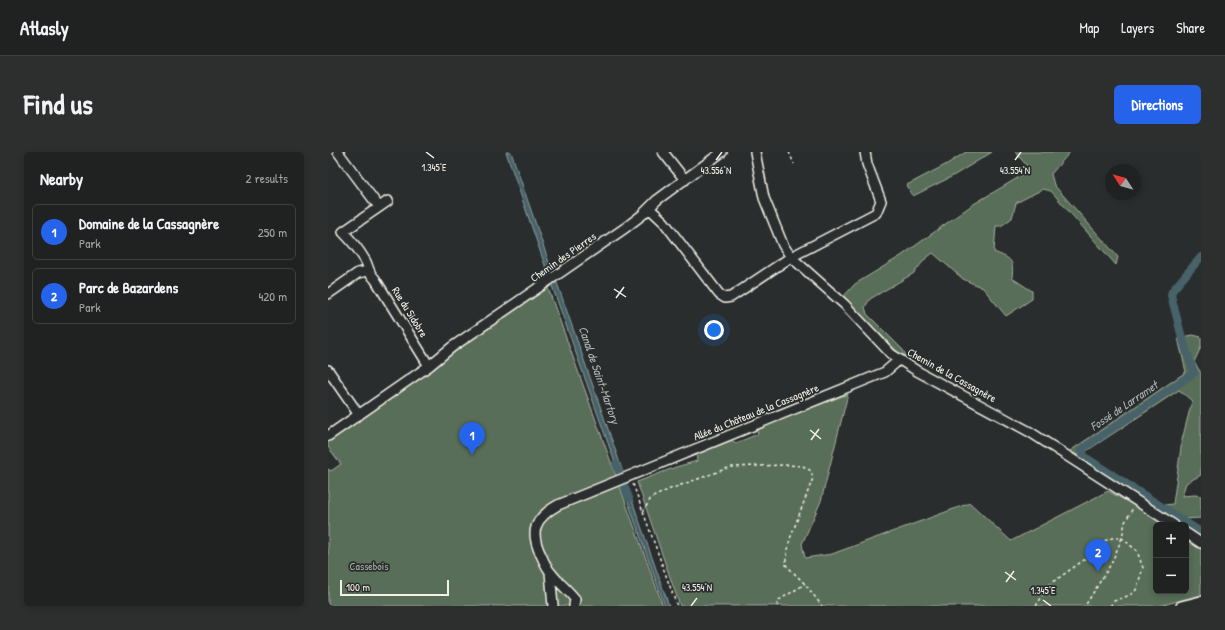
<!DOCTYPE html>
<meta charset="utf-8">
<style>
body{margin:0;font-family:"Patrick Hand",sans-serif;background:#2d2f2f;color:#f1f3f6}
.controls{position:absolute;right:12px;bottom:12px;display:grid;overflow:hidden;border-radius:6px;box-shadow:0 2px 6px #0003}
.controls button{width:36px;height:36px;display:grid;place-items:center;padding:0;border:0;border-bottom:1px solid #3d3f40;background:#202222;color:#f1f3f6;font:20px sans-serif}
.compass{position:absolute;left:777px;top:12px;width:36px;height:36px;border-radius:50%;background:#202222;box-shadow:0 2px 6px #0003;rotate:306deg}
.scale{position:absolute;left:12px;bottom:10px;width:109px;box-sizing:border-box;padding-left:4px;border:2px solid #f4f1e8;border-top:0;font-size:11px;line-height:14px;white-space:nowrap;color:#f4f1e8;-webkit-text-stroke:3px #2a2d2e;paint-order:stroke}
.you{position:absolute;left:386px;top:178px;width:14px;height:14px;margin:-10px;border:3px solid #fff;border-radius:50%;background:#1a73e8;box-shadow:0 0 0 6px #1a73e833}
.badge{display:grid;place-items:center;width:26px;height:26px;border-radius:50%;background:#2563eb;color:#fff;font-size:13px;font-weight:700}
.pin{position:absolute;translate:-50% -33px;filter:drop-shadow(0 1px 2px #0008)}
.pin::after{content:'';position:absolute;top:21px;width:14px;height:12px;background:inherit;clip-path:polygon(0 0,100% 0,50% 100%)}
.list{margin:0;padding:0;list-style:none}
h2{display:flex;justify-content:space-between;align-items:center;height:52px;margin:0;padding:0 16px;font-size:17px}
h2 small{font-size:13px;font-weight:400;color:#a2a4a5}
.list li{display:grid;grid-template-columns:26px 1fr auto;gap:12px;align-items:center;box-sizing:border-box;height:56px;margin:0 8px 8px;padding:0 8px;border:1px solid #3d3f40;border-radius:6px}
.list b{display:block;font-size:15px;white-space:nowrap}
.list p{margin:0;font-size:13px;white-space:nowrap;color:#a2a4a5}
.list em{font-size:13px;font-style:normal;color:#a2a4a5}
.map{position:relative;flex:none;width:873px;height:454px;overflow:hidden;border-radius:6px}
header{display:flex;align-items:center;gap:24px;box-sizing:border-box;height:56px;padding:0 20px;background:#202222;border-bottom:1px solid #3d3f40}
header strong{font-size:19px}
nav{display:flex;gap:22px;margin-inline-start:auto;font-size:14px}
.intro{display:flex;align-items:center;justify-content:space-between;box-sizing:border-box;height:96px;padding:0 24px}
h1{margin:0;font-size:28px}
.button{padding:10px 18px;border-radius:6px;background:#2563eb;color:#fff;font-size:14px;font-weight:700}
main{display:flex;gap:24px;padding:0 24px}
aside{flex:1;background:#202222;border-radius:6px;box-shadow:0 2px 6px #0003}
.map>svg:first-child{display:block}
</style>
<header>
<strong>Atlasly</strong>
<nav><a>Map</a><a>Layers</a><a>Share</a></nav>
</header>
<div class="intro"><h1>Find us</h1><a class="button">Directions</a></div>
<main>
<aside>
<h2>Nearby<small>2 results</small></h2>
<ul class="list">
<li><span class="badge">1</span><div><b>Domaine de la Cassagnère</b><p>Park</p></div><em>250 m</em></li>
<li><span class="badge">2</span><div><b>Parc de Bazardens</b><p>Park</p></div><em>420 m</em></li>
</ul>
</aside>
<div class="map">
<svg width="873" height="454" viewBox="0 0 873 454">
<rect width="100%" height="100%" fill="#2a2d2e"/>
<filter id="ink" filterUnits="userSpaceOnUse"><feTurbulence type="fractalNoise" baseFrequency=".025" numOctaves="2"/><feDisplacementMap in="SourceGraphic" scale="8" xChannelSelector="R" yChannelSelector="G"/><feConvolveMatrix kernelMatrix="1 2 1 2 8 2 1 2 1" color-interpolation-filters="sRGB"/></filter>
<g filter="url(#ink)">
<path fill="#596e59" stroke="#a6b0a0" d="M638 0H664L625 24 585 44 579 33 619 12Z
M687 0H742L723 22 726 33 790 105 788 113 723 39 715 37 688 51 684 66 673 74H668L666 100C683 107 686 107 684 126L704 139V147L678 164 655 136 635 127 605 101 597 107 586 121 542 147 537 155 539 162 575 198 578 204 570 200 515 145 527 132 573 104 644 53 698 21 700 15Z
M220 136 335 454H0V317L3 319 13 312 0 295V287Z
M865 183 873 185V195L866 210 873 221V323L858 331 854 344 867 343 873 344V366L856 367 848 370 765 317V314L769 312 836 353 845 352 854 288 864 249 851 238 751 304 742 299 858 220 850 186Z
M520 242 493 349 474 392 477 406 504 402 642 351 683 389 780 339 800 350 837 373H828V439H858V387L873 397V443L831 454H352L309 330 348 315 369 309 368 301 400 286 408 291 430 282 428 277Z"/>
<path fill="#466369" stroke="#8c9c9c" d="M178 0H183L225 122 221 125Z
M228 128 295 320 291 322 223 131Z
M299 334 341 454H337L295 336Z"/>
<g fill="none" stroke-linecap="round" stroke-linejoin="round">
<path stroke="#466369" stroke-width="8" d="M873 105 844 139 843 143 853 182 866 221 753 298 757 305 873 380
M288 312 301 346"/>
<g stroke="#f4f1e8" stroke-width="12">
<path id="minor" d="M10 0 51 55
M335 0 357 28
M427 0 436 46 455 93 463 105 516 152 563 202 589 219 702 280 846 373
M60 49 15 80C24 89 31 98 37 108 42 117 39 119 47 127L101 214
M321 56 336 70 391 142 397 146 403 145 463 105 548 61 553 49 539 12 537 0
M0 142 30 121 40 119
M0 218 31 263
M0 284 101 214 124 195 297 76 314 63 329 48 394 0
M858 381 873 391
M222 420 225 454
M246 454 247 447C240 438 231 431 224 422 219 417 216 410 213 403 201 379 207 366 230 353L557 220 571 208
M853 454 873 449"/>
</g>
<path stroke="#f4f1e8" stroke-width="1.5" stroke-dasharray="3 3" stroke-linecap="butt" d="M461 0 466 12
M305 332 349 454
M315 360 323 346 342 337 403 315 457 313 475 314 483 319 485 326 462 387 457 412 477 432 494 454
M449 454 451 448 477 432
M708 454 722 432 756 408 776 389 784 386H794L783 412 757 454
M782 454 786 449 802 443 808 438 815 416 809 399 794 386 797 370 805 356"/>
<use href="#minor" stroke="#2a2d2e" stroke-width="9"/>
</g>
</g>
<path fill="none" stroke="#f4f1e8" stroke-width="1.5" d="M98 0 106 6M388 8 394 0M687 8 693 0M286 137 298 145M288 146 296 135M482 278 493 287M483 288 491 277M677 420 688 428M678 430 686 419M715 448 723 454M363 454 369 446"/>
<g text-anchor="middle" stroke-width="3.5" stroke-linejoin="round" paint-order="stroke">
<g font-size="11" fill="#f4f1e8" stroke="#2a2d2e">
<text transform="translate(235 105) rotate(-35)" y="4">Chemin des Pierres</text>
<text transform="translate(82 160) rotate(58)" y="4">Rue du Sidobre</text>
<text transform="translate(624 223) rotate(29)" y="4">Chemin de la Cassagnère</text>
<text transform="translate(428 260) rotate(-22)" y="4">Allée du Château de la Cassagnère</text>
</g>
<g font-size="11" fill="#aeb6a8" stroke="#2a2d2e">
<text x="41" y="418">Cassebois</text>
</g>
<g font-size="12" font-style="italic" fill="#aeb8b5" stroke="#2a2d2e">
<text transform="translate(271 223) rotate(71)" y="4">Canal de Saint-Martory</text>
<text transform="translate(796 254) rotate(-34)" y="4">Fossé de Larramet</text>
</g>
</g>
<g font-size="10" text-anchor="middle" fill="#f4f1e8" stroke="#2a2d2e" stroke-width="3.5" stroke-linejoin="round" paint-order="stroke">
<text x="106" y="19">1.345°E</text>
<text x="388" y="22">43.556°N</text>
<text x="687" y="22">43.554°N</text>
<text x="369" y="439">43.554°N</text>
<text x="715" y="442">1.345°E</text>
</g>
</svg>
<div class="controls">
<button>+</button>
<button>−</button>
</div>
<svg class="compass" viewBox="-18 -18 36 36"><path d="M0-13l5 13h-10z" fill="#e53935"/><path d="M0 13l5-13h-10z" fill="#a2a4a5"/></svg>
<div class="scale">100 m</div>
<div class="you"></div>
<div class="pin badge" style="left:144px;top:303px">1</div>
<div class="pin badge" style="left:770px;top:420px">2</div>
</div>
</main>
